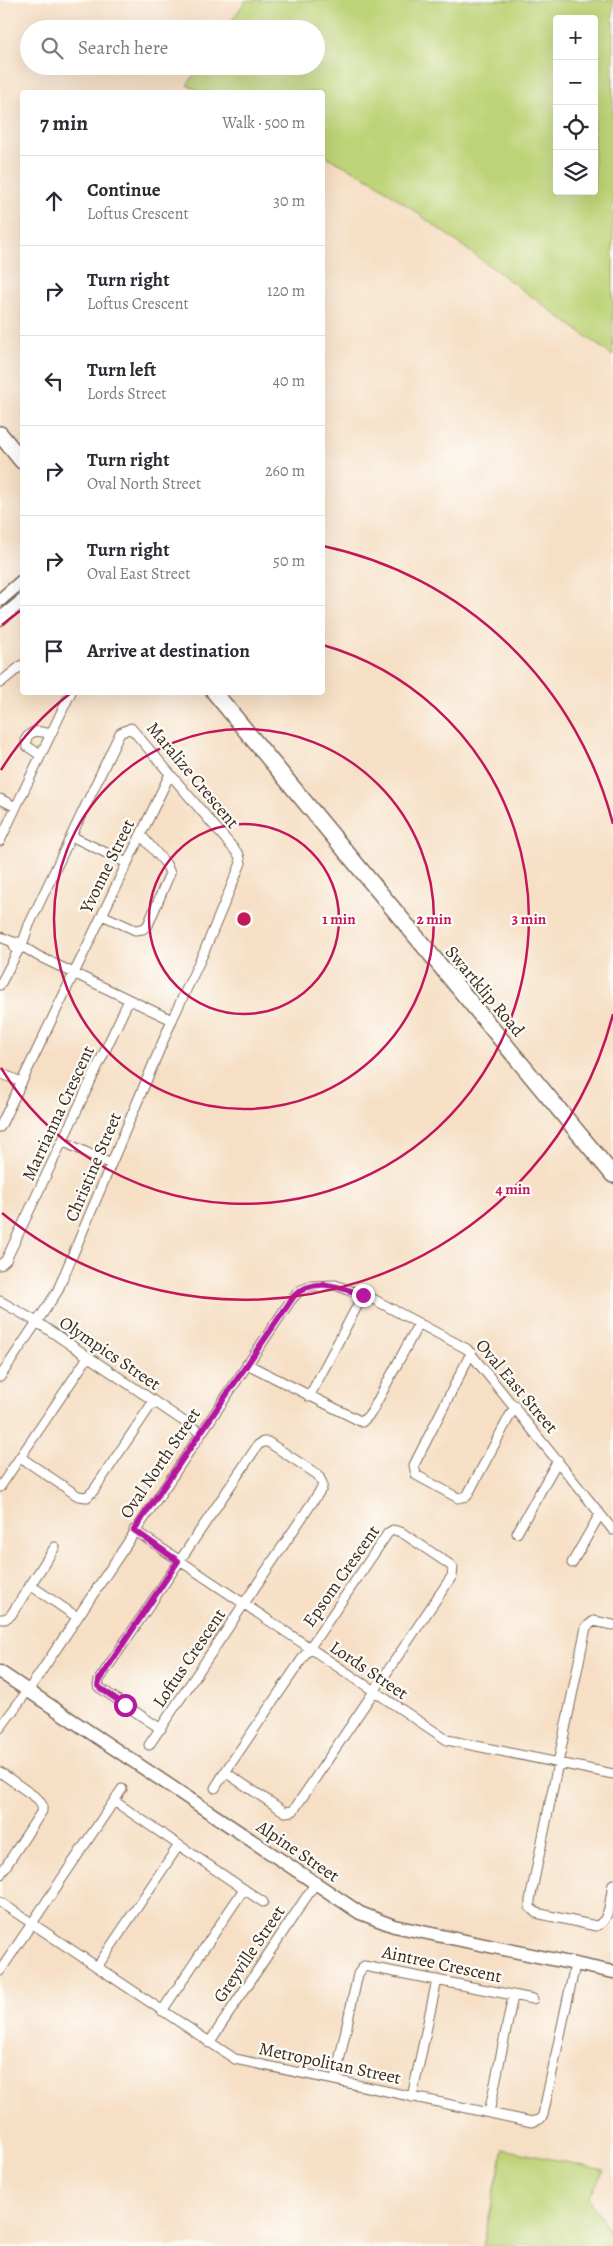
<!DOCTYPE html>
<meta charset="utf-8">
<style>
body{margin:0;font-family:Alegreya,serif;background:#f2f2f3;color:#2b2b33}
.controls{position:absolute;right:15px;top:15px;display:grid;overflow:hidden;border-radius:5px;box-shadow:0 5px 20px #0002}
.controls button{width:45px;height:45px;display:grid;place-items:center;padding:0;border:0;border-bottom:1px solid #e1e1e2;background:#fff;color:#2b2b33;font:25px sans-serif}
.stop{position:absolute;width:15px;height:15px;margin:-11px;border:4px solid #b5179e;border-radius:50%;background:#fff}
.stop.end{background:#b5179e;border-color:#fff;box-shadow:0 1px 5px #0008}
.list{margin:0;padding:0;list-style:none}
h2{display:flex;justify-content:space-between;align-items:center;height:65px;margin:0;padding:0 20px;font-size:21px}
h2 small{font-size:16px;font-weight:400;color:#7c7c81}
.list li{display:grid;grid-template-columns:32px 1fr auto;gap:15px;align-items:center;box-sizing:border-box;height:90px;padding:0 20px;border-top:1px solid #e1e1e2}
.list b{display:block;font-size:19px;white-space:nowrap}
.list p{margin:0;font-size:16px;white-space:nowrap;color:#7c7c81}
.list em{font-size:16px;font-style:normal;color:#7c7c81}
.icon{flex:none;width:28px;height:28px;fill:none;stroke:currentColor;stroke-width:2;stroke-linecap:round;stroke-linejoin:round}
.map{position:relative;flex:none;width:613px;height:2246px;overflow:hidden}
.search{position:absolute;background:#fff;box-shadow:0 5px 20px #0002;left:20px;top:20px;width:305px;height:55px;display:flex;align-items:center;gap:12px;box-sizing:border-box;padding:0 18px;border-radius:28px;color:#7c7c81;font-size:19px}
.panel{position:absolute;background:#fff;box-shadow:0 5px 20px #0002;left:20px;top:90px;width:305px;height:605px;border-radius:5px}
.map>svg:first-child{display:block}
</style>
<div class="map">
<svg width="613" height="2246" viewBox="0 0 613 2246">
<rect width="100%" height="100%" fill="#fdfcf7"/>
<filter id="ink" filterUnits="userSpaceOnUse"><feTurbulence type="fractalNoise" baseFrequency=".02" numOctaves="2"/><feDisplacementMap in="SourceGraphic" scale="10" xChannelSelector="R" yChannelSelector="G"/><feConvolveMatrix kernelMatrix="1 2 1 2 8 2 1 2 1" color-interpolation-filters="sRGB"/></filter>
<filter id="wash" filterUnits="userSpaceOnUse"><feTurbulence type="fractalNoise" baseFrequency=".0096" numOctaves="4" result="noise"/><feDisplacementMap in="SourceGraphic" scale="20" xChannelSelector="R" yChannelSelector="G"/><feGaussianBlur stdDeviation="1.12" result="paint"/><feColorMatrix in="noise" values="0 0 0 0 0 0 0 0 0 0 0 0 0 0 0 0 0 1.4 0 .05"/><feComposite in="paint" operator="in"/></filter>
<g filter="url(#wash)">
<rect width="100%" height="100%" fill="#f6dfc5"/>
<path fill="#bed377" stroke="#7c7e4a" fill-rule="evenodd" d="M246 0H613V356L372 180 323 155 322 92H202L187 85 200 66H316V29H226ZM557 19H594V191H557Z
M503 2149 604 2170 589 2198 613 2238V2246H483Z"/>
</g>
<g filter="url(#ink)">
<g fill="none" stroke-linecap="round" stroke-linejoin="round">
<g stroke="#7c6958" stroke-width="11">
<path id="street" d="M0 683 22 665
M40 755 27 746 26 739C31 729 40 731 50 734
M0 799 16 807 0 841
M16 807 71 692
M71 836 127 863
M102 915 135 930 143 929 148 925 170 873 166 864 141 835
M0 937 16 943
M14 946a4 4 0 1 1 8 0a4 4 0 1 1-8 0Z
M22 946 38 956 172 1020
M0 985 18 951
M0 1073 21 1082
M0 1127 170 774
M62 1141 111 1164
M0 1265 6 1260 129 1000
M0 1301 37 1322 201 1433
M471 1353 414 1465 416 1475 458 1498 467 1496 515 1406
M247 1364 362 1422 371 1413 419 1323
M0 1377 57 1292 172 1020 204 952 241 863 239 855 131 728 120 733 29 925 22 945
M309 1397 363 1295
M20 1457 78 1496 87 1497 94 1490 153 1402
M0 1487 88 1357
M134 1530 447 1740 613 1774
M517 1533 558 1460
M572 1563 600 1514
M30 1585 77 1617
M0 1619H5L11 1615 55 1547
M613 1625 594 1621 586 1627 530 1900V1907L536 1913 596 1926C611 1921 610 1897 613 1884
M0 1728 34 1682 291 1300 299 1291 311 1286 335 1285 375 1300 467 1349 613 1530
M149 1745 226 1631 243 1605 322 1488V1483L318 1475 268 1442H263L258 1445 99 1680 98 1686 100 1688 161 1729
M0 1772 38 1799 42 1805V1811L0 1875
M215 1788 225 1772 388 1533 393 1530 401 1532 449 1564 453 1568 452 1576 293 1811 285 1812 225 1772
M114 1801 263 1902
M0 1902 235 2059 532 2122 540 2119 543 2115 575 1965
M97 1967 179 1845
M0 1971 122 1789
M162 2011 244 1889
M209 2043 315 1884
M335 2080 358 1974 364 1966 533 1999
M412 2097 437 1980
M489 2113 513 1996"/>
</g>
<g stroke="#7c6958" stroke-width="15">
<path id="secondary" d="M0 600 22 581
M0 619 22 601
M0 1672 360 1913 394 1926 613 1972"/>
</g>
<g stroke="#7c6958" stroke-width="18">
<path id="primary" d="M0 434 22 461
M214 692 613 1175"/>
</g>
<use href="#street" stroke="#fff" stroke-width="9"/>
<use href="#secondary" stroke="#fff" stroke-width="12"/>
<use href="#primary" stroke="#fff" stroke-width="15"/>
</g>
</g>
<g fill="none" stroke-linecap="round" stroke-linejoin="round" filter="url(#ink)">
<path stroke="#b5179e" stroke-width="6" d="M125 1705 100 1688 98 1686 99 1680 178 1561 134 1530 294 1296C315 1276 339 1287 363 1295"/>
</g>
<g fill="none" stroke="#c2185b" stroke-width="2.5">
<circle cx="244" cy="919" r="95"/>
<circle cx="244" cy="919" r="190"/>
<path d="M1 770A285 285 0 0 1 71 693M323 645A285 285 0 1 1 1 1068"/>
<path d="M613 1014A381 381 0 0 1 2 1213M2 625A381 381 0 0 1 20 611M323 546A381 381 0 0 1 613 824"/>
</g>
<g text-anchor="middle" stroke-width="4.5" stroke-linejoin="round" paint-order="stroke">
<g font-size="18" fill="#3b2a1e" stroke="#fdfcf7">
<text transform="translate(193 775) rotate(50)" y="6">Maralize Crescent</text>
<text transform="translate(107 866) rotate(-64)" y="6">Yvonne Street</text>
<text transform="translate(485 991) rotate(50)" y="6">Swartklip Road</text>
<text transform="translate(58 1113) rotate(-65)" y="6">Marrianna Crescent</text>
<text transform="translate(93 1167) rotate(-67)" y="6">Christine Street</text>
<text transform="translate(110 1353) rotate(34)" y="6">Olympics Street</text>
<text transform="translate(517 1386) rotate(50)" y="6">Oval East Street</text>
<text transform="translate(160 1463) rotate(-56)" y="6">Oval North Street</text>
<text transform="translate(341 1576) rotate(-55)" y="6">Epsom Crescent</text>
<text transform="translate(189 1658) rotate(-56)" y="6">Loftus Crescent</text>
<text transform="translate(369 1670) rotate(34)" y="6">Lords Street</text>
<text transform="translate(298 1851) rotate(34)" y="6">Alpine Street</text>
<text transform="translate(249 1954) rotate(-56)" y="6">Greyville Street</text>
<text transform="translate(442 1964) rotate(12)" y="6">Aintree Crescent</text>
<text transform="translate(330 2063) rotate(12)" y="6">Metropolitan Street</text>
</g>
</g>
<circle cx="244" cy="919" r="8" fill="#c2185b" stroke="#fdfcf7" stroke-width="2.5"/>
<g font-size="15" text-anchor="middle" font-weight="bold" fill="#c2185b" stroke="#fdfcf7" stroke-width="4.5" stroke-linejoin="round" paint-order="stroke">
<text x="339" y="924">1 min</text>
<text x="434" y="924">2 min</text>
<text x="529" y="924">3 min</text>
<text x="513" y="1194">4 min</text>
</g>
</svg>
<div class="controls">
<button>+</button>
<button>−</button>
<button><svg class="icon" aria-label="locate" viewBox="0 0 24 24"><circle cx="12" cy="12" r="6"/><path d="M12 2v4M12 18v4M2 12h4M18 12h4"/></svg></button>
<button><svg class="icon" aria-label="layers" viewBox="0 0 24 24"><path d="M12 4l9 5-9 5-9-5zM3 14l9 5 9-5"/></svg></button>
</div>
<div class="stop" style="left:125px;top:1705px"></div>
<div class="stop end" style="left:363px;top:1295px"></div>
<div class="search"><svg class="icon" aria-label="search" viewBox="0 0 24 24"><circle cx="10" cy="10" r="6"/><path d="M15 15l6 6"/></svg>Search here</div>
<section class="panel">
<h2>7 min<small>Walk · 500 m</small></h2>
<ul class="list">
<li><svg class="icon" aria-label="ahead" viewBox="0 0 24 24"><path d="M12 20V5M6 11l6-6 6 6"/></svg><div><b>Continue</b><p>Loftus Crescent</p></div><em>30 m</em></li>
<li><svg class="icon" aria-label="right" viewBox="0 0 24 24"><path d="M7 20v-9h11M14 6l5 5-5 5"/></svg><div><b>Turn right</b><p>Loftus Crescent</p></div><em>120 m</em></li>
<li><svg class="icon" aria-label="left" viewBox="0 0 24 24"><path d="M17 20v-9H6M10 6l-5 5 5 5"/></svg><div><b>Turn left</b><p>Lords Street</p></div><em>40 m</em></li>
<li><svg class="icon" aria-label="right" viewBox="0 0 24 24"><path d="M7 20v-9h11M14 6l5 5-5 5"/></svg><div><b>Turn right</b><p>Oval North Street</p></div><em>260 m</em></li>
<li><svg class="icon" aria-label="right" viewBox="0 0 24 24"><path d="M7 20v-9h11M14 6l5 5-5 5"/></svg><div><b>Turn right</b><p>Oval East Street</p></div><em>50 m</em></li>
<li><svg class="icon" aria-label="arrive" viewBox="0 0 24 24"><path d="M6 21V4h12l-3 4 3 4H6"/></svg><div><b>Arrive at destination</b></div></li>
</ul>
</section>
</div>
